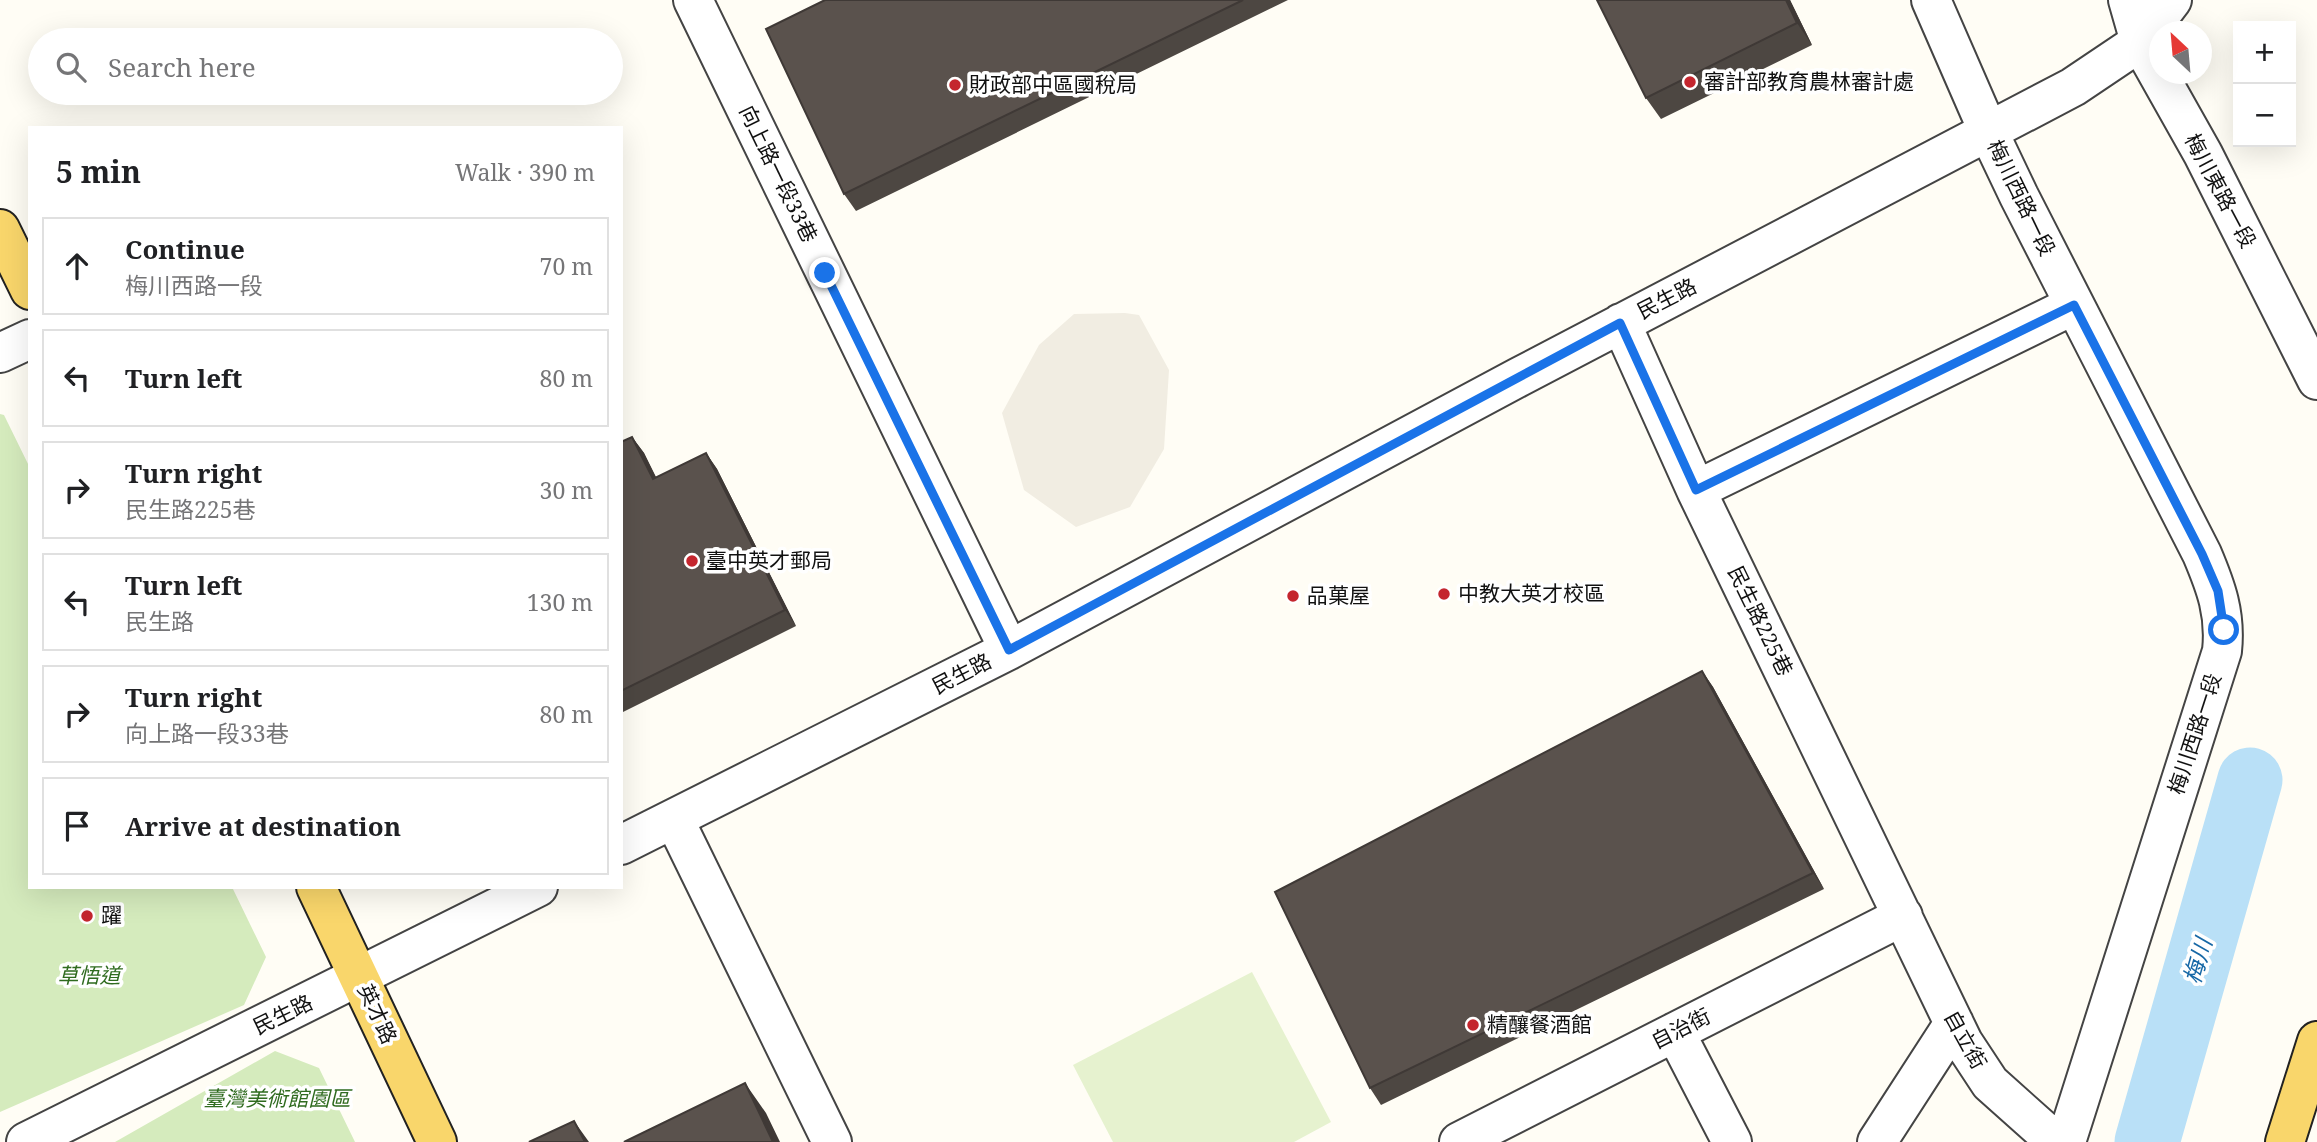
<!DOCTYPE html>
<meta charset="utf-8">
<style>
body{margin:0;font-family:"Noto Serif","Noto Sans TC",serif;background:#f2f2f2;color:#202124}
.controls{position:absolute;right:21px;top:21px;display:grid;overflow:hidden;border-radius:0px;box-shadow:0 7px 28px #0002}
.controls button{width:63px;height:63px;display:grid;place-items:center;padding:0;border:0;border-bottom:2px solid #e0e0e0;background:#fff;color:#202124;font:35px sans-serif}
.compass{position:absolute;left:2149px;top:21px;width:63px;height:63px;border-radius:50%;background:#fff;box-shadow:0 7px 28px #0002;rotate:334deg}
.stop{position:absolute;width:21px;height:21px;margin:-16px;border:5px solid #1a73e8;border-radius:50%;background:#fff}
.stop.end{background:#1a73e8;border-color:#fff;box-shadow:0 2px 7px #0008}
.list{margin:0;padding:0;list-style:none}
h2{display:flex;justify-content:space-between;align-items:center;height:91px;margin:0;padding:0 28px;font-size:30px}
h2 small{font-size:23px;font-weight:400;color:#757577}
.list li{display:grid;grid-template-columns:46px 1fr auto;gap:21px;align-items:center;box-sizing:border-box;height:98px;margin:0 14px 14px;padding:0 14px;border:2px solid #e0e0e0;border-radius:0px}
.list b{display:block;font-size:26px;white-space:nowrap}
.list p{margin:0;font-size:23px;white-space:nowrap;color:#757577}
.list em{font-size:23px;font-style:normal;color:#757577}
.icon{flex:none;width:38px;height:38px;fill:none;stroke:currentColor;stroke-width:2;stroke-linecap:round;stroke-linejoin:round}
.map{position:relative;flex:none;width:2317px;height:1142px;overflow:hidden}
.search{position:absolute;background:#fff;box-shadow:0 7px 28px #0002;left:28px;top:28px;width:595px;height:77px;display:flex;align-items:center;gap:18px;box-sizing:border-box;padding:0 24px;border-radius:38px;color:#757577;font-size:26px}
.panel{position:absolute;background:#fff;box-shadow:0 7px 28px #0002;left:28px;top:126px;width:595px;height:763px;border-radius:0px}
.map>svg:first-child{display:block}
</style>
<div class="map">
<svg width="2317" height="1142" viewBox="0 0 2317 1142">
<rect width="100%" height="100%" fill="#fffdf5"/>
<path fill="#d5ebbd" d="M0 414 4 415 30 468V887H232L266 957 244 1005 0 1112Z
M275 1051 319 1068 355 1142H115Z"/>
<path fill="#e6f2cf" d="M1252 972 1331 1122 1294 1142H1113L1073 1065Z"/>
<path fill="#f1ede2" d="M1125 313 1139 315 1169 370 1164 449 1130 507 1076 527 1024 490 1002 413 1039 345 1074 314Z"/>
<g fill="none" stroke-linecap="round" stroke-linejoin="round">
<path stroke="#b9e0f7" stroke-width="65" d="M2147 1142 2250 780"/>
<g stroke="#444" stroke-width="42">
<path id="minor" d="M693 0 1009 650
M1931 0 1989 133 2019 196 2202 554C2216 587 2226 614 2222 651L2066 1142
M2128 0 2140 42 2203 154 2317 380
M1621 323 1696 490 1963 1042 1990 1083 2056 1142
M0 353 30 339
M1696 490 2074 305
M674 819 832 1142
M621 845 1009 650 1519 377 2073 87 2140 42 2172 0
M1675 1032 1732 1142
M26 1142 538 887
M1459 1142 1903 916
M1877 1142 1954 1023"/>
</g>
<g stroke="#222" stroke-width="42">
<path id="major" d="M0 229 30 290
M316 887 437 1142
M2285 1142 2317 1041"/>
</g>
<use href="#minor" stroke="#fff" stroke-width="38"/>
<use href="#major" stroke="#f9d66b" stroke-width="38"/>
</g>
<path fill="#4d4742" d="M825 0H1288L856 211 844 194Z
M1790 0 1812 45 1661 119 1646 98Z
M632 437 644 453 656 478 706 453 717 469 796 626 621 713V442Z
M1702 671 1713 687 1824 889 1381 1105 1370 1088Z"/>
<path fill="#3f3936" d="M1786 0H1790L1812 45 1797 23Z
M632 437 644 453 665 495 653 479Z
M706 453 717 469 796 626 785 610Z
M1702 671 1713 687 1824 889 1813 873Z
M745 1083 766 1113 780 1142H773Z
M574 1121 589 1142H585Z"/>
<path fill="#5a524d" stroke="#3f3936" stroke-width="2" d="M825 0H1243L844 194 766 29Z
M1597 0H1786L1797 23 1646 98Z
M632 437 653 479 706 453 785 610 621 691V442Z
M1702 671 1813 873 1370 1088 1275 892Z
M745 1083 773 1142H624Z
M574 1121 585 1142H529Z"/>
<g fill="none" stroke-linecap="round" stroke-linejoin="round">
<path stroke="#1a73e8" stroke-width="9" d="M825 273 1009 650 1620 323 1696 490 2074 305 2202 554 2218 591 2224 630"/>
</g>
<g fill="#c4262e" stroke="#fff" stroke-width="2.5">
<circle cx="1690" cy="82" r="7"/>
<circle cx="955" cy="85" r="7"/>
<circle cx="692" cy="561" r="7"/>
<circle cx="1444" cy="594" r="7"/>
<circle cx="1293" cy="596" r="7"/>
<circle cx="87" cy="916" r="7"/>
<circle cx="1473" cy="1025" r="7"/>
</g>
<g text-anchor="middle" stroke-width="7" stroke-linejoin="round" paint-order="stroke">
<g font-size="21" fill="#111" stroke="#fff" text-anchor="start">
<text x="1704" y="89">審計部教育農林審計處</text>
<text x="969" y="92">財政部中區國稅局</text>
<text x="706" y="568">臺中英才郵局</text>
<text x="1458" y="601">中教大英才校區</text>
<text x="1307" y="603">品菓屋</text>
<text x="101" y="923">躍</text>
<text x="1487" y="1032">精釀餐酒館</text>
</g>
<g font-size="21" fill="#111" stroke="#fff">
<text transform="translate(778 174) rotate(64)" y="7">向上路一段33巷</text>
<text transform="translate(2220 191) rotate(62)" y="7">梅川東路一段</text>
<text transform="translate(2021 198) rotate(64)" y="7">梅川西路一段</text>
<text transform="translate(1667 299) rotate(-27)" y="7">民生路</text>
<text transform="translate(1760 621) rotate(64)" y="7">民生路225巷</text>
<text transform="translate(962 674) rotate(-27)" y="7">民生路</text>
<text transform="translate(2195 734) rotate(-72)" y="7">梅川西路一段</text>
<text transform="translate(377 1014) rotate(65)" y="7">英才路</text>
<text transform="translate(283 1015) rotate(-26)" y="7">民生路</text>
<text transform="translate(1681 1029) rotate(-27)" y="7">自治街</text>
<text transform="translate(1965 1040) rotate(61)" y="7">自立街</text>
</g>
<g font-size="21" font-style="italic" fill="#2f6b1f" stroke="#fff">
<text x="89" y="983">草悟道</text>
<text x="277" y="1106">臺灣美術館園區</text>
</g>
<g font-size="23" font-style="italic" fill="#1768a6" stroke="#fff">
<text transform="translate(2198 961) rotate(-74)" y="8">梅川</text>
</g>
</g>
</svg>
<div class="controls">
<button>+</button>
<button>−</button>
</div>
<svg class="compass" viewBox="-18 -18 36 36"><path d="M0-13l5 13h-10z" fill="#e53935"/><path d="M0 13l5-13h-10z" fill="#757577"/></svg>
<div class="stop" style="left:2224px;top:630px"></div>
<div class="stop end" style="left:825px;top:273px"></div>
<div class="search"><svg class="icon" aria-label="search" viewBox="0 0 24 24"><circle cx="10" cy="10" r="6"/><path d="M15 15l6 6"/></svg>Search here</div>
<section class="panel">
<h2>5 min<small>Walk · 390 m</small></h2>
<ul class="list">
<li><svg class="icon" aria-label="ahead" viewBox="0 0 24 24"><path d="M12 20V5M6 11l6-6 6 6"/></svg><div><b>Continue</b><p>梅川西路一段</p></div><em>70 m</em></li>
<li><svg class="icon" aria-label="left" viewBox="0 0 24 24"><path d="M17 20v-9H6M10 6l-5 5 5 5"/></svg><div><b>Turn left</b></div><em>80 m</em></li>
<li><svg class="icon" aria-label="right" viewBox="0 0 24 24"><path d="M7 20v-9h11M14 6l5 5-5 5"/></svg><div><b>Turn right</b><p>民生路225巷</p></div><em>30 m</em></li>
<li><svg class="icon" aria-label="left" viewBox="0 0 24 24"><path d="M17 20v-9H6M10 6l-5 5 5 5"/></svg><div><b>Turn left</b><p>民生路</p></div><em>130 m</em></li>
<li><svg class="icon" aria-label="right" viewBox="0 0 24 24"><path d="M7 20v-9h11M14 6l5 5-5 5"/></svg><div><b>Turn right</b><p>向上路一段33巷</p></div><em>80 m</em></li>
<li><svg class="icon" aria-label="arrive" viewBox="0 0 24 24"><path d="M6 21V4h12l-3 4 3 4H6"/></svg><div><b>Arrive at destination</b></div></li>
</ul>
</section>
</div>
